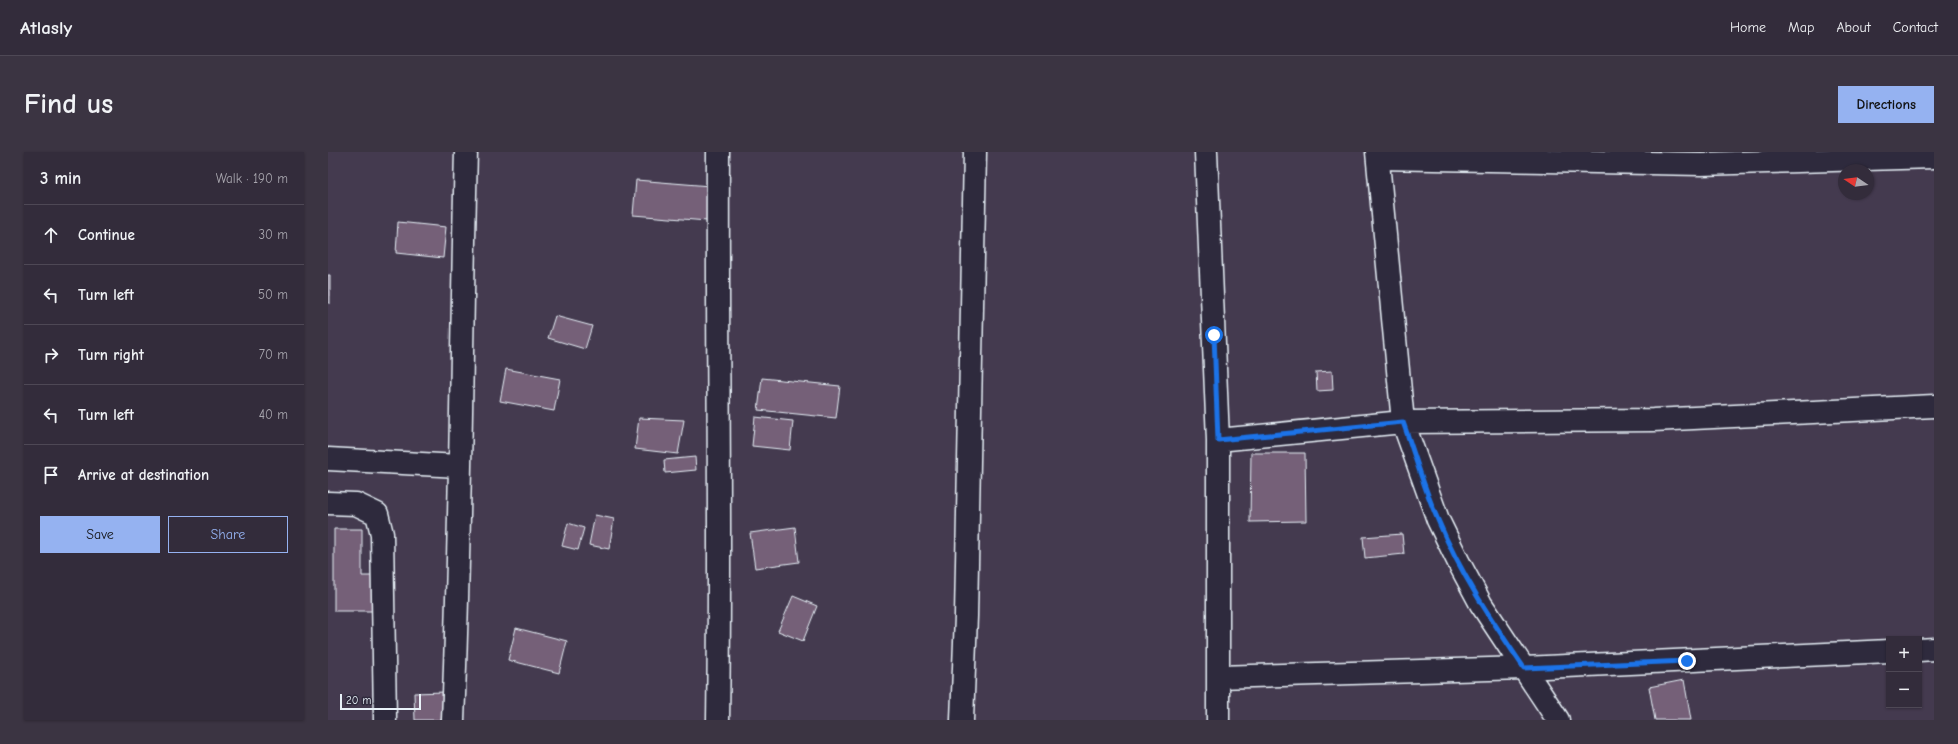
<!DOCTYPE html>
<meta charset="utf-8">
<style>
body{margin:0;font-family:"Comic Neue",sans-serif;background:#3b3442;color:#f1f3f6}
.controls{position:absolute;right:12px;bottom:12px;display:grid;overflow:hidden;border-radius:0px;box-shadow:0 1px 3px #0004}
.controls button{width:36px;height:36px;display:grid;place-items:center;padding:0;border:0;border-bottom:1px solid #4e4855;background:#332c3b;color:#f1f3f6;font:20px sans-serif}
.compass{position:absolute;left:1510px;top:12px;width:36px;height:36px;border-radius:50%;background:#332c3b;box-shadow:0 1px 3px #0004;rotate:283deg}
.scale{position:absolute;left:12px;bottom:10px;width:81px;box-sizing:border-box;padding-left:4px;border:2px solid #e8f1f8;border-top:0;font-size:11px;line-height:14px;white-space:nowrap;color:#e8f1f8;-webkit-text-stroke:3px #2f2a3d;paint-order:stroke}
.stop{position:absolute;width:12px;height:12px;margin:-9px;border:3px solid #1a73e8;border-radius:50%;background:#fff}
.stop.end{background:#1a73e8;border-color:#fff;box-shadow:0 1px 4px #0008}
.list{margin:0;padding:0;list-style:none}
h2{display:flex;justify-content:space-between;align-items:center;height:52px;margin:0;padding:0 16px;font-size:17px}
h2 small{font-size:13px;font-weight:400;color:#a9a7af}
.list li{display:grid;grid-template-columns:26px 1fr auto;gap:12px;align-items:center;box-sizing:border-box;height:60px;padding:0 16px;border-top:1px solid #4e4855}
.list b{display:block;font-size:15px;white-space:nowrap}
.list em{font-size:13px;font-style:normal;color:#a9a7af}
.actions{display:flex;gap:8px;padding:12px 16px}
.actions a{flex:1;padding:9px 0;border:1px solid #95b2f1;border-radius:0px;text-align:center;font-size:14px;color:#95b2f1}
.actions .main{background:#95b2f1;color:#111}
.icon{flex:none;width:22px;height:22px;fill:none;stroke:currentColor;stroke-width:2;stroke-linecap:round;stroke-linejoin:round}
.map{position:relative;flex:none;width:1606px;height:568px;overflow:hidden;border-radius:0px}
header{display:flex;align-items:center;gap:24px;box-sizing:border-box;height:56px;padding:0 20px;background:#332c3b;border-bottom:1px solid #4e4855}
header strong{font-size:19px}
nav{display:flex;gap:22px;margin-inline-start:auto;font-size:14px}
.intro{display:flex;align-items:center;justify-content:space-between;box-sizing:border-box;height:96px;padding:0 24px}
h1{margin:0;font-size:28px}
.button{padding:10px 18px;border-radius:0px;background:#95b2f1;color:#111;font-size:14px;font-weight:700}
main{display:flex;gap:24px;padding:0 24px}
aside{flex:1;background:#332c3b;border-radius:0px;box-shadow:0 1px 3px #0004}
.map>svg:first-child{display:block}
</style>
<header>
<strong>Atlasly</strong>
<nav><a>Home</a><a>Map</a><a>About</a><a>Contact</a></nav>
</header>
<div class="intro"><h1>Find us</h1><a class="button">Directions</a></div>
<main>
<aside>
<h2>3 min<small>Walk · 190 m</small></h2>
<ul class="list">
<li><svg class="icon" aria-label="ahead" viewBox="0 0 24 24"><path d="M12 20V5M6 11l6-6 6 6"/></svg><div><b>Continue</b></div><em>30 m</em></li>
<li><svg class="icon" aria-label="left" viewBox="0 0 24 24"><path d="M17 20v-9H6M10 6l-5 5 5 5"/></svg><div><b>Turn left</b></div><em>50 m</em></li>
<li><svg class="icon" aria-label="right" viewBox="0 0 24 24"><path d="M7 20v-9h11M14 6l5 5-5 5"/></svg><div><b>Turn right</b></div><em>70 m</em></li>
<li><svg class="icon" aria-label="left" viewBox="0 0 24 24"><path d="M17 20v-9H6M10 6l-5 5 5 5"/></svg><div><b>Turn left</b></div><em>40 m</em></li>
<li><svg class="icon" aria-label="arrive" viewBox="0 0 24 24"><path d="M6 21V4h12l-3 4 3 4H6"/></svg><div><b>Arrive at destination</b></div></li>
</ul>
<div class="actions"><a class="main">Save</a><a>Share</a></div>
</aside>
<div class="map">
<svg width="1606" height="568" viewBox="0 0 1606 568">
<rect width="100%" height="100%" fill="#443a4f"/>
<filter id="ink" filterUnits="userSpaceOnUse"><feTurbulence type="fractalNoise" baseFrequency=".025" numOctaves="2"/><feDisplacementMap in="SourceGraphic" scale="8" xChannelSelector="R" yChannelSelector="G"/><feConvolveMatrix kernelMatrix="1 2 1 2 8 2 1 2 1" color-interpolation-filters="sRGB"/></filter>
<g filter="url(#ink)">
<path fill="#746078" stroke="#e8f1f8" d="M308 28 382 34 379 69 305 63Z
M70 70 118 75 115 106 68 101Z
M0 123H2V151H0Z
M227 164 264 174 257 197 220 186Z
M178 217 232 227 226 259 172 249Z
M1004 219 1005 238 989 239 988 220Z
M434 226 512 234 508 266 430 258Z
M427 265 465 269 462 298 424 294Z
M311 266 356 268 350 302 307 297Z
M923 301H977L978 369 922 370Z
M367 305 368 318 337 321 336 308Z
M267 363 286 367 281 397 261 393Z
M240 371 256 376 250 398 234 394Z
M467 375 471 410 427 416 422 381Z
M6 377H34V424H49V459H6Z
M1074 382 1076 402 1037 406 1035 385Z
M465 444 489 454 475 489 450 479Z
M188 476 239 489 231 521 180 508Z
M1356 528 1363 568H1327L1321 535Z
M117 540V568H87L86 541Z"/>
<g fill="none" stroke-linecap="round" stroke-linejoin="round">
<g stroke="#e8f1f8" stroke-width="25">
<path id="minor" d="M390 0C389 189 393 379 390 568
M878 0 890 288V568
M1049 0 1075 270 1110 368 1131 411 1153 452 1230 568
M1050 6 1373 12 1606 5
M890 288 1075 270 1325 268 1606 254
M0 307 131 314
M0 351 28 352 49 362 54 382 57 568
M1591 498 1606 497
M890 525 1196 516 1561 499
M125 568C133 379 133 189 138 0
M634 568 638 464 647 0"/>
</g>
<use href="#minor" stroke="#2f2a3d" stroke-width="22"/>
</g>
</g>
<g fill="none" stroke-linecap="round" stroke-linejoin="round" filter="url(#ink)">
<path stroke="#1a73e8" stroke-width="5" d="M886 183 890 288 1075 270C1087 303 1096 337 1110 368 1132 421 1164 469 1196 516L1359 509"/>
</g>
</svg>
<div class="controls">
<button>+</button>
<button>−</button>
</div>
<svg class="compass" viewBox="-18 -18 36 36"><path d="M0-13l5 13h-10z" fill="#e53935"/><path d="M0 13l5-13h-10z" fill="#a9a7af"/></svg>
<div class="scale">20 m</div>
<div class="stop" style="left:886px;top:183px"></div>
<div class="stop end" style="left:1359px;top:509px"></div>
</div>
</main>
